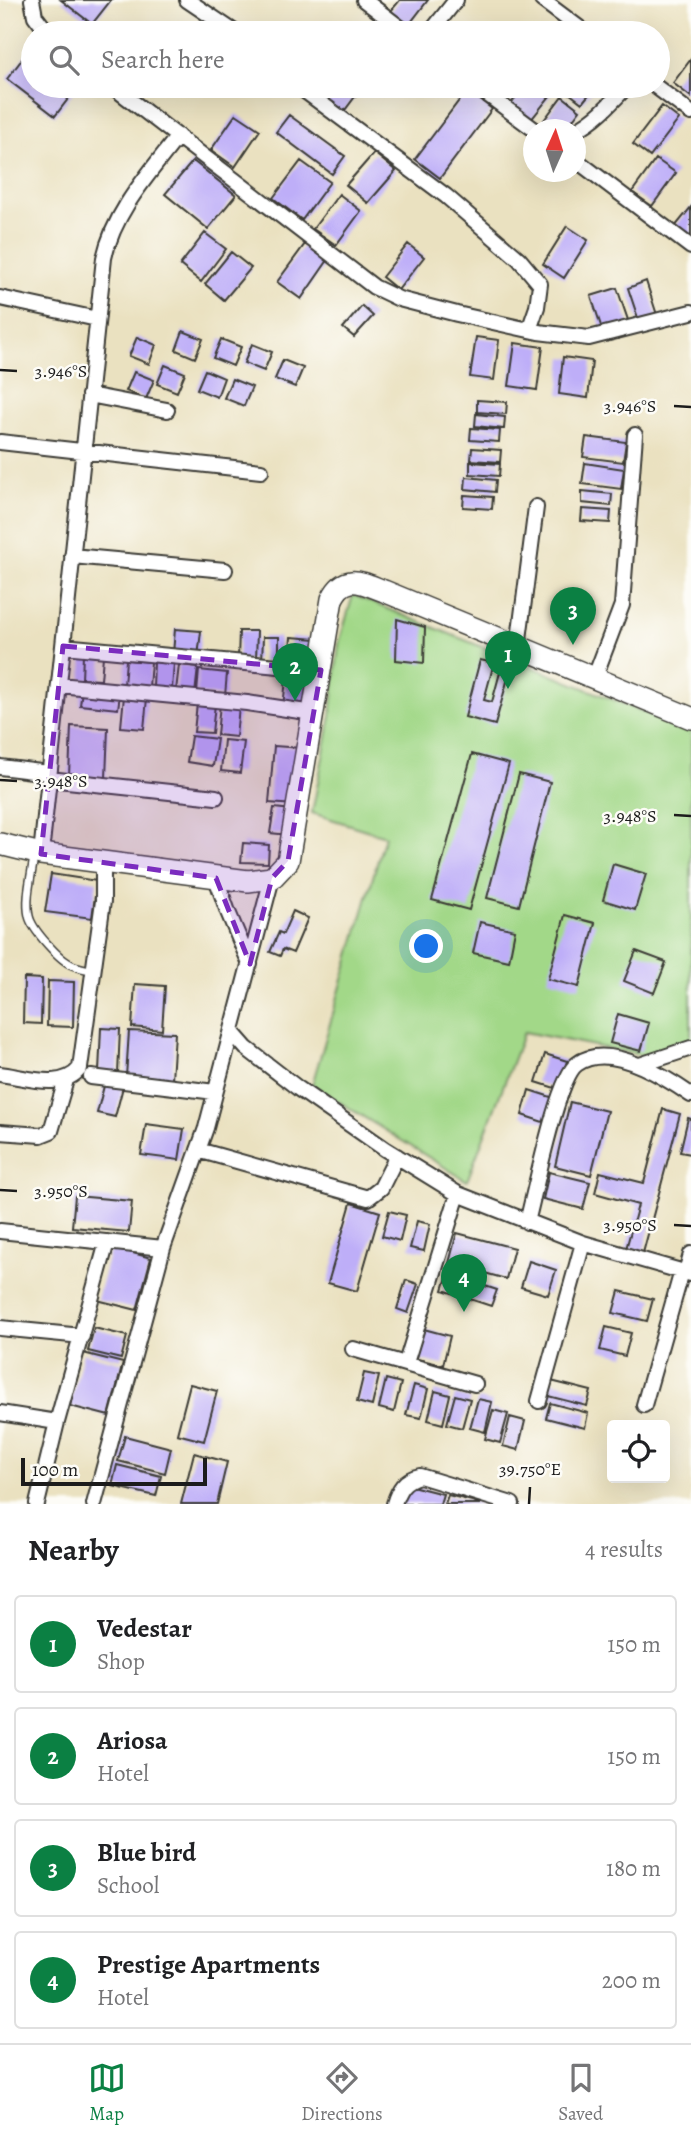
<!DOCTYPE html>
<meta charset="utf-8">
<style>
body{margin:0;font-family:Alegreya,serif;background:#f6f6f6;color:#202124}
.controls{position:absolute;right:21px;bottom:21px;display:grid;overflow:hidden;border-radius:7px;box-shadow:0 7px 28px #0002}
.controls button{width:63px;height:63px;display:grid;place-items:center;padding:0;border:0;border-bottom:2px solid #e0e0e0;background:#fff;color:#202124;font:35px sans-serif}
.compass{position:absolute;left:523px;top:119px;width:63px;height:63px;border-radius:50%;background:#fff;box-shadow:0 7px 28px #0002;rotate:3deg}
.scale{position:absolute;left:21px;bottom:18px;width:186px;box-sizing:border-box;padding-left:7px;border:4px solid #1c1c1c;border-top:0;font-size:19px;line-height:24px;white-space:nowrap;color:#1c1c1c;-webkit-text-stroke:5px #fdfcf7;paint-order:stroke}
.you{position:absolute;left:427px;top:947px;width:24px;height:24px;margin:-18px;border:5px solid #fff;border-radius:50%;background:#1a73e8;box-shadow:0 0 0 10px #1a73e833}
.badge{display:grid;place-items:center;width:46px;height:46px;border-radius:50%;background:#0b8043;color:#fff;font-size:23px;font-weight:700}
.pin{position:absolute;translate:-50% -58px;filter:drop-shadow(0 2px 4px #0008)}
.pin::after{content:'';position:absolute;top:37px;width:24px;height:21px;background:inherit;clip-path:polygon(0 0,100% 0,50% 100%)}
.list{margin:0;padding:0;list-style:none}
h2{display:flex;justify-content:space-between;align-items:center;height:91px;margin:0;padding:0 28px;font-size:30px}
h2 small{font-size:23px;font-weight:400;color:#757577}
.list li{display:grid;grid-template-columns:46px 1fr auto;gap:21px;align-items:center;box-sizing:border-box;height:98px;margin:0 14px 14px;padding:0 14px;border:2px solid #e0e0e0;border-radius:7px}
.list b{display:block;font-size:26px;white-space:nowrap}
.list p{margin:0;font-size:23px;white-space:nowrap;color:#757577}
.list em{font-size:23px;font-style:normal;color:#757577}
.icon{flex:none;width:38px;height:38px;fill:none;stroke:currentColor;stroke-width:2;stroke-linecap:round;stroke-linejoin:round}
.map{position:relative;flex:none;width:691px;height:1504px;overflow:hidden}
.search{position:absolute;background:#fff;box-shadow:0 7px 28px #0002;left:21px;right:21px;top:21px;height:77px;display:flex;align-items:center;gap:18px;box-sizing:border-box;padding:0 24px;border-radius:38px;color:#757577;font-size:26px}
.sheet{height:539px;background:#fff}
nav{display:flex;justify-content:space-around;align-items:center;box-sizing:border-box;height:98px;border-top:2px solid #e0e0e0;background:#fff;font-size:19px;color:#757577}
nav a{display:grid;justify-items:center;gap:4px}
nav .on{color:#0b8043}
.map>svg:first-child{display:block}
</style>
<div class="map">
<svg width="691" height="1504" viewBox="0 0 691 1504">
<rect width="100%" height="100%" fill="#fdfcf7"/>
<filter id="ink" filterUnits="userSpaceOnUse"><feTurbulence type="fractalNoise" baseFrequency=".0143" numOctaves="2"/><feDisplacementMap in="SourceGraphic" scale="14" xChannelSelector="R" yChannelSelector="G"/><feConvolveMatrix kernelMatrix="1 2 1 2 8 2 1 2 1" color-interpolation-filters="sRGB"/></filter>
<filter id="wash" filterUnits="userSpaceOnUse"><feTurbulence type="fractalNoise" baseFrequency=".00686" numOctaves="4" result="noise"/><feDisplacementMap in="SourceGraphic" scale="28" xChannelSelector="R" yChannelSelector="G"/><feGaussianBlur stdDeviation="1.57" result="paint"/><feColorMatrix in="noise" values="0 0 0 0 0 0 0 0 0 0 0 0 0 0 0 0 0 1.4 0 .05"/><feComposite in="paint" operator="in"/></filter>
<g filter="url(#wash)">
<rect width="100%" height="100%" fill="#eae1c0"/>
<path fill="#a2d888" stroke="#5f7a52" stroke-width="2" d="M353 595 691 731V1039L660 1059 524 1032 467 1181 312 1085 385 836 312 813 331 716 339 643Z"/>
<g id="blocks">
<path fill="#beaef8" d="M61 0H111L92 24Z
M400 0H428L408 26 390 12Z
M33 45V86H78L55 116 7 79Z
M691 59V97L673 83Z
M332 86H363L342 114 322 99Z
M524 86H547L554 91 530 121 510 105Z
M569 86H596L582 103 565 90Z
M467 90 492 109 440 178 415 159Z
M562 96 580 110 565 130H556L544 120Z
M662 106 679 119 650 157 633 144Z
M236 114 260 130 235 167 211 150Z
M289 115 345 156 332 174 276 132Z
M374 153 396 171 368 203 346 185Z
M656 159 676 173 652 206 632 192Z
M193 161 236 195 208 229 165 194Z
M301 161 330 182 302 220 273 198Z
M339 194 361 211 336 245 313 229Z
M691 207V241L674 228Z
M567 226 588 240 564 278 543 264Z
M205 233 226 249 201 282 180 265Z
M305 244 328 260 301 299 277 282Z
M408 244 424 257 398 290 382 277Z
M231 252 251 268 224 300 205 284Z
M646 281 658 318 640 324 628 288Z
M617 288 630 326 604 335 591 296Z
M362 306 373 316 354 337 343 328Z
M183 331 203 339 195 358 176 350Z
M137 337 156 345 149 364 129 356Z
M476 337 499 340 494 380 470 377Z
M221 339 241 347 233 366 213 358Z
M515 343 543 347 537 390 509 386Z
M252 344 272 352 264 371 244 363Z
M563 357 592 361 588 398 559 394Z
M283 360 303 368 295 387 275 379Z
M165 365 185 373 177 392 157 384Z
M205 370 224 378 217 397 197 389Z
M134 372 154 380 146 399 126 391Z
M232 379 252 387 244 406 224 398Z
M477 400 507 402 506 414 477 412Z
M476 414 505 417 504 429 475 426Z
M471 428 500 430 499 442 470 440Z
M586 437 626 442 623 462 583 457Z
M472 448 501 450 500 462 471 460Z
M470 462 500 464 499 476 470 474Z
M585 463 624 469 621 489 582 484Z
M466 477 496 480 495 492 465 489Z
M582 491 612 494 611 506 582 503Z
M464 495 493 497 492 509 463 507Z
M582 509 611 511 610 523 581 521Z
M397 619 425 627 424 663 396 660Z
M175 629 201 631 198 657 173 654Z
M239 631H257L256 660 238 659Z
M263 637H279V662H262Z
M291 637 316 639 314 667 289 665Z
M83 655 103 656 101 680 82 679Z
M126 660 151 662 149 687 124 685Z
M480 660 494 663 484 700 492 702 502 665 511 667 495 725 465 717Z
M154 662 174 663 172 689 153 688Z
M179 665 198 667 195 694 176 691Z
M199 670 227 673 225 696 197 693Z
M286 679 313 682 310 710 283 707Z
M82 690 120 694 118 709 80 705Z
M124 696 147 698 144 729 121 727Z
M197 703 215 704 212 733 194 732Z
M220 704 239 706 236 737 217 735Z
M71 726 108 728 106 778 69 776Z
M191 736 217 739 213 766 187 762Z
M224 740 244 742 240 773 221 771Z
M274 746 301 748 295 805 269 803Z
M472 754 509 764 469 910 432 900Z
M519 774 550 782 519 906 487 898Z
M274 808 292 810 289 835 270 833Z
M243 843 269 845 268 863 241 862Z
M613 864 646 874 635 910 603 900Z
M51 874 97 881 92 918 45 912Z
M293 911 308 918 293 953 283 949 280 956 270 952 279 932 283 934Z
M565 915 595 923 579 987 548 979Z
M480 922 515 930 509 961 473 953Z
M636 951 666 962 654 993 624 981Z
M24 978 42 979 41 1024 23 1023Z
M48 981 74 982 73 1027 47 1026Z
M135 984 165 986 162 1030 132 1027Z
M618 1014 649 1023 641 1051 610 1043Z
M101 1028 120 1029 118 1074 99 1072Z
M129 1031 175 1033 172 1080 126 1077Z
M545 1054 567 1061 558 1089 536 1082Z
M105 1082 123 1087 115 1117 97 1113Z
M529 1090 557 1099 549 1124 522 1115Z
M570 1102 607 1111 591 1175 555 1166Z
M663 1109 680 1114 643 1253 626 1249 638 1205 595 1193 600 1172 644 1183Z
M688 1118 691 1119V1154L680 1152Z
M146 1124 184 1129 179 1160 141 1155Z
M549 1172 590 1182 583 1209 543 1199Z
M75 1196 132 1201 129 1232 72 1227Z
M351 1203 380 1212 357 1291 328 1283Z
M389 1211 406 1215 400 1241 382 1236Z
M417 1221 430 1224 424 1251 410 1248Z
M457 1233 514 1248 506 1279 449 1263Z
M111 1247 151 1258 137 1310 97 1300Z
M529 1261 556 1270 548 1295 521 1287Z
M448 1274 497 1290 491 1306 443 1290Z
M406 1280 418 1284 408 1313 397 1309Z
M619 1291 653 1299 647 1321 613 1313Z
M606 1327 631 1333 625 1356 600 1350Z
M94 1328 127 1336 121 1359 88 1351Z
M420 1328 450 1336 443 1365 413 1358Z
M83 1353 123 1363 109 1416 70 1406Z
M364 1373 379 1376 372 1406 357 1402Z
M386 1379 401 1383 394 1412 379 1408Z
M551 1381 591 1391 587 1406 548 1396Z
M190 1384 217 1391 204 1441 177 1434Z
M414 1385 428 1389 421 1418 406 1415Z
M435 1391 450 1395 443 1424 428 1420Z
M455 1395 470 1399 462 1428 447 1424Z
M478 1399 492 1402 485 1432 470 1428Z
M550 1403 588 1413 585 1428 546 1418Z
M493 1410 508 1414 500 1443 485 1439Z
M510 1417 525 1421 518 1450 503 1446Z
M125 1436 171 1448 165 1473 118 1461Z
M194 1453 227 1462 217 1504H181Z
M117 1465 161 1476 156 1496 112 1486Z
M404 1484 443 1494 440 1504H399Z
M448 1495 480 1503V1504H445Z"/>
</g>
</g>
<g filter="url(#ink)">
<use href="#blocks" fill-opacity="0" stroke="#3b3a35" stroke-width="2"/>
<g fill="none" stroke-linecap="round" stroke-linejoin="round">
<g stroke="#3b3a35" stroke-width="10">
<path id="lane" d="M34 856C32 874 25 898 29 916 32 930 60 960 72 965 79 968 87 969 94 971"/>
</g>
<g stroke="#3b3a35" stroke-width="18">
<path id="street" d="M32 0 35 16 48 33
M187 0 236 33
M364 0 407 33
M542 0 586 33
M430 33 456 0
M112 86 374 287 399 299 457 314 538 332 589 338 691 312
M298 86 446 196 519 259 540 284 537 307 529 330
M476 86 535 130
M655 86 691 113
M576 130C596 120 612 102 627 86
M576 160 691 247
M0 298 97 319
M89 395 167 410
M0 442 261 471
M72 556 225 570
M63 646 321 670
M518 647 536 507
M594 679 622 605 635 435
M59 685 247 703 313 713
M0 767 49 773
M49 779 216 797
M41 854 104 258C115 210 149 174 178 136
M216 878 228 912 250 964
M232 1032 246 1048 299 1089 385 1149 458 1194 583 1243 691 1274
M640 1065 691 1048
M0 1074C25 1077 63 1091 80 1068L103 901V862
M91 1077 215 1092
M0 1132 41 1135 51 1131 66 1080
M198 1150 368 1198 381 1188 397 1156
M527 1222C535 1193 557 1078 577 1064 609 1041 665 1077 691 1095
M0 1231 163 1248
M686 1272 691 1254
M0 1328 82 1336
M353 1349 475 1384
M406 1363 458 1194
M539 1401 583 1243
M644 1405 682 1271
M0 1413 57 1422
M37 1504 57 1422 107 1242
M94 1504 163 1248 206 1128 272 878
M394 1504C398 1490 404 1479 420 1476L512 1504"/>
</g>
<g stroke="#3b3a35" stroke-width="24">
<path id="secondary" d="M0 844 41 854 248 881 272 878 288 861 332 599C345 572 362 583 384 591L691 718"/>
</g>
<use href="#lane" stroke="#fff" stroke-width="7"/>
<use href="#street" stroke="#fff" stroke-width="14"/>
<use href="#secondary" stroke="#fff" stroke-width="21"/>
</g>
</g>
<path fill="#7b2cbf" fill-opacity="0.2" stroke="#7b2cbf" stroke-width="5" stroke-dasharray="14 9" stroke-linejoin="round" d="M63 646 321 670 288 861 272 878 250 964 216 878 41 854Z"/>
<path fill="none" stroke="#1c1c1c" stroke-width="2.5" d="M0 370 17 371M674 406 691 407M0 780 17 781M674 815 691 816M0 1190 17 1191M674 1225 691 1226M529 1504 530 1487"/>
<g font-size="18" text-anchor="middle" fill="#1c1c1c" stroke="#fdfcf7" stroke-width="5" stroke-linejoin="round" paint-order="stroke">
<text x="61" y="377">3.946°S</text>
<text x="630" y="412">3.946°S</text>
<text x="61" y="787">3.948°S</text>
<text x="630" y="822">3.948°S</text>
<text x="61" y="1197">3.950°S</text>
<text x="630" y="1231">3.950°S</text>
<text x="530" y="1475">39.750°E</text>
</g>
</svg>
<div class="controls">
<button><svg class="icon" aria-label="locate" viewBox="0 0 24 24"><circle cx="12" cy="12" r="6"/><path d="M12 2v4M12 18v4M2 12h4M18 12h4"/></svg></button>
</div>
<svg class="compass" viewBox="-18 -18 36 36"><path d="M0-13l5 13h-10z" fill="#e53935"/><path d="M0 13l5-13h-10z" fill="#757577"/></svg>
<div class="scale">100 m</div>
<div class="you"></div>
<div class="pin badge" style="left:508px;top:689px">1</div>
<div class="pin badge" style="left:295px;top:701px">2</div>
<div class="pin badge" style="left:573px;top:645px">3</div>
<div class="pin badge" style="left:464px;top:1312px">4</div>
<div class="search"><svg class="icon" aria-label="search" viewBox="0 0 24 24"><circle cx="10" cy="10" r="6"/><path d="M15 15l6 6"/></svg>Search here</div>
</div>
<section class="sheet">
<h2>Nearby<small>4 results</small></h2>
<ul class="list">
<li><span class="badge">1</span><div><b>Vedestar</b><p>Shop</p></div><em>150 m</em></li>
<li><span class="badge">2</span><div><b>Ariosa</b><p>Hotel</p></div><em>150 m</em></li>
<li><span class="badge">3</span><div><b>Blue bird</b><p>School</p></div><em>180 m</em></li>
<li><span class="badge">4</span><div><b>Prestige Apartments</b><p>Hotel</p></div><em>200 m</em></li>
</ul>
</section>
<nav>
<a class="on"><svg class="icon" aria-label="map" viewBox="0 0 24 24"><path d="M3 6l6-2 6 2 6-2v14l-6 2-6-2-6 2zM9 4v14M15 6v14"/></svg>Map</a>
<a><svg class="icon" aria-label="directions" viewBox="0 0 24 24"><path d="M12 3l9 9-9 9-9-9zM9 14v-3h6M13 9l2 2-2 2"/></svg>Directions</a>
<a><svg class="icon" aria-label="saved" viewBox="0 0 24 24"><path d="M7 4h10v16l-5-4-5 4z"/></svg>Saved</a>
</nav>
